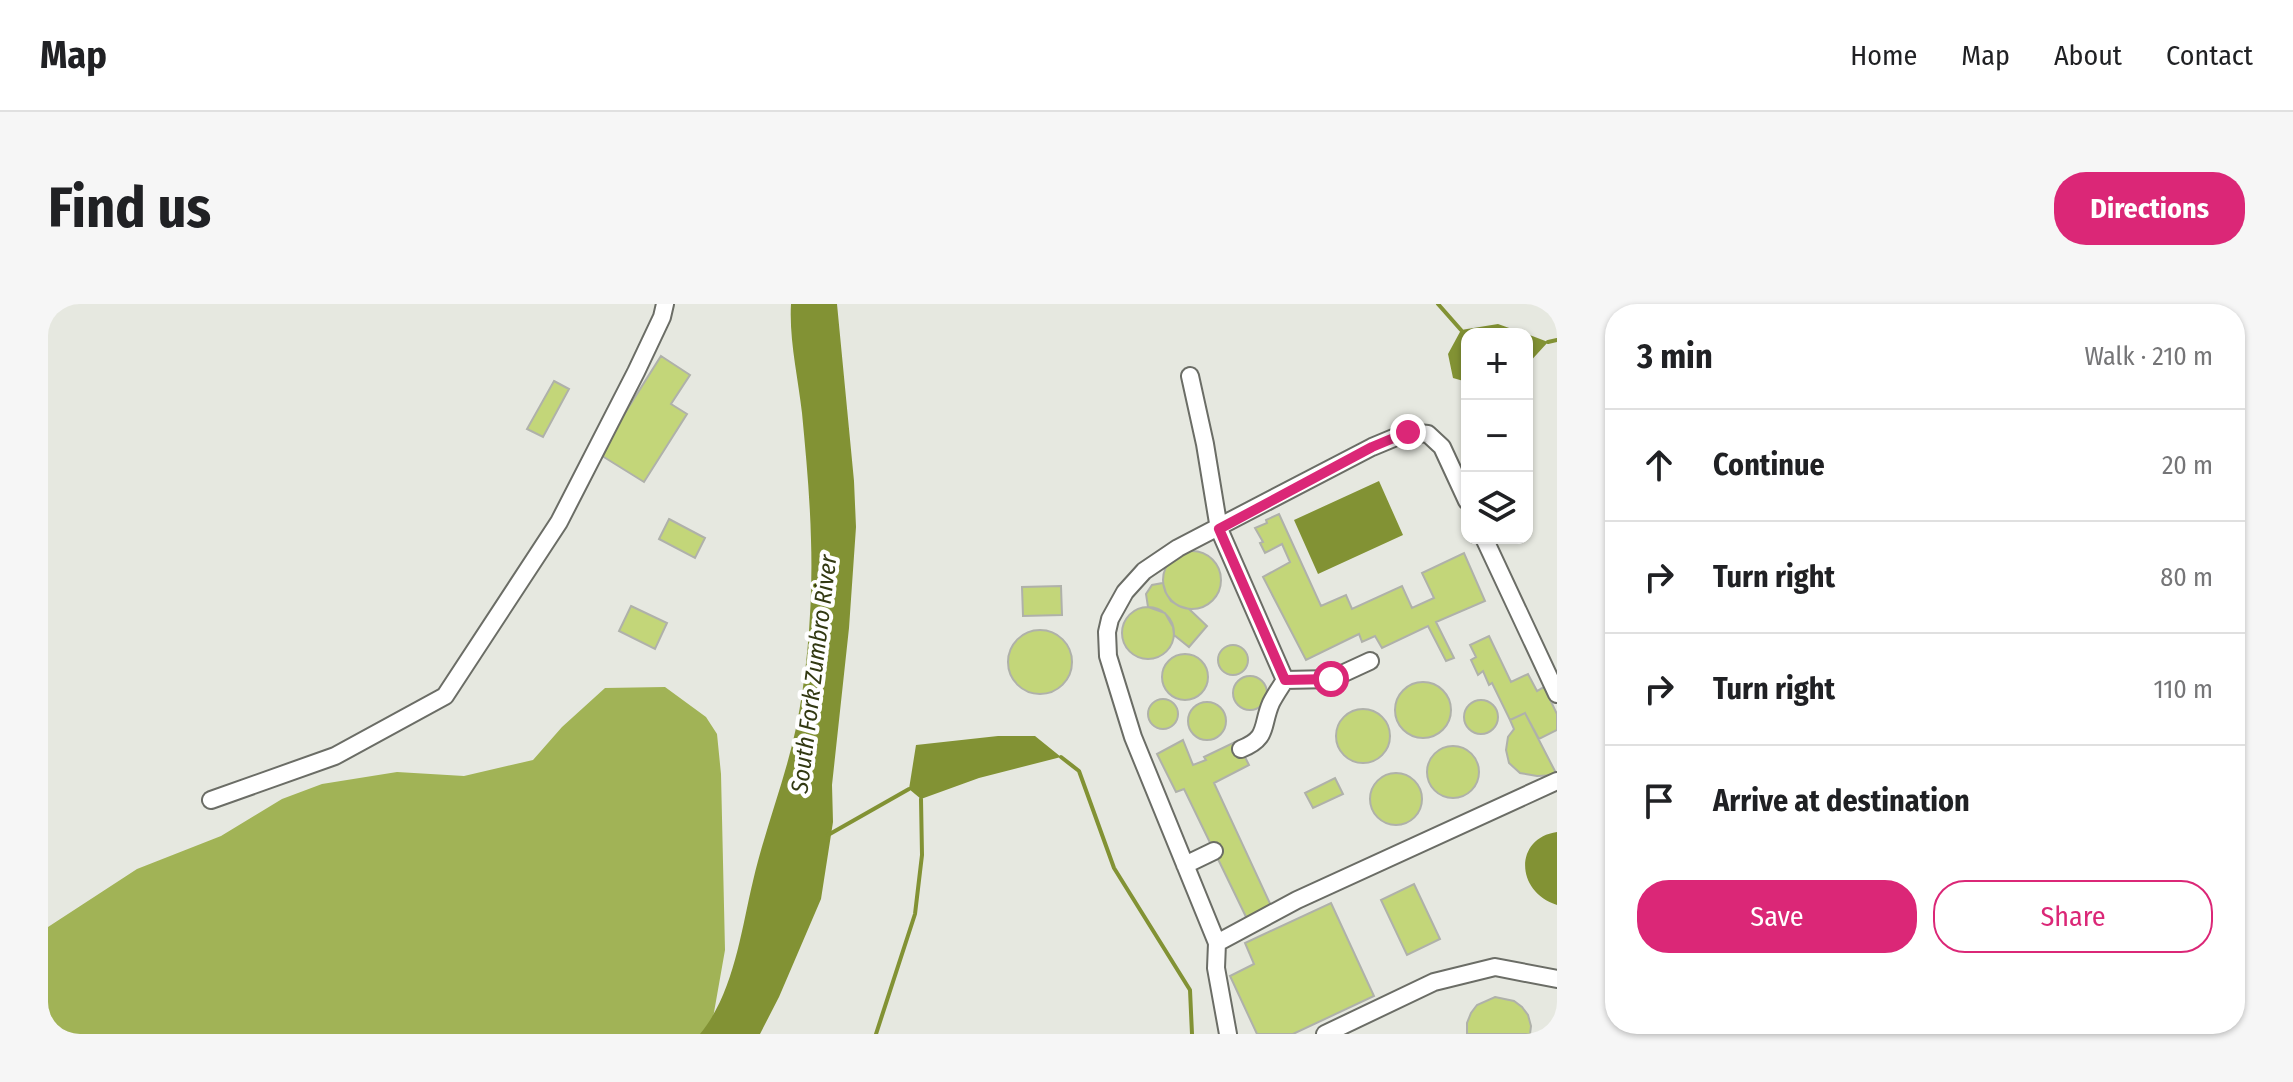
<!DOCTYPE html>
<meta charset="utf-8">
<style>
body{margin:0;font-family:"Fira Sans Condensed",sans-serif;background:#f6f6f6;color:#202124}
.controls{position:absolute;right:24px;top:24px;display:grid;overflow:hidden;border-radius:16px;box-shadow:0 2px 6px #0004}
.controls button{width:72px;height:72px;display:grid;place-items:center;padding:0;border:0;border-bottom:2px solid #e0e0e0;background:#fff;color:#202124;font:40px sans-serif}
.stop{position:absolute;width:24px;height:24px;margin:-18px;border:6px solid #db2777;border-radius:50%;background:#fff}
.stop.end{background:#db2777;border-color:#fff;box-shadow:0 2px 8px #0008}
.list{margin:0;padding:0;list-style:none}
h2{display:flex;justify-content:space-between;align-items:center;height:104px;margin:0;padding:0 32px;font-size:34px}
h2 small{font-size:26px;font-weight:400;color:#757577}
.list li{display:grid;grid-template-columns:52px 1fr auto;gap:24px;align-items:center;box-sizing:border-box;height:112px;padding:0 32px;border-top:2px solid #e0e0e0}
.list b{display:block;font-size:30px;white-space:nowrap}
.list em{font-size:26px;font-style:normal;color:#757577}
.actions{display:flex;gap:16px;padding:24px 32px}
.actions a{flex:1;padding:18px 0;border:2px solid #db2777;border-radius:32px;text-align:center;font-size:28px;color:#db2777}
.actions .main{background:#db2777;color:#fff}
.icon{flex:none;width:44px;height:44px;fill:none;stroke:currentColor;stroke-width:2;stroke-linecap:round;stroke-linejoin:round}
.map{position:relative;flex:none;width:1509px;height:730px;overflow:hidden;border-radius:32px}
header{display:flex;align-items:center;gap:48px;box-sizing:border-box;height:112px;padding:0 40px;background:#fff;border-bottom:2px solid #e0e0e0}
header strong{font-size:38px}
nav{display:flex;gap:44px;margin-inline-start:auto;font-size:28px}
.intro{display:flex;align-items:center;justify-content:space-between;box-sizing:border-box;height:192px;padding:0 48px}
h1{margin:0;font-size:56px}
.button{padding:20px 36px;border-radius:32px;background:#db2777;color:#fff;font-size:28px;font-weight:700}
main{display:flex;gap:48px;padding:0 48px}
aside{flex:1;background:#fff;border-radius:32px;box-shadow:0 2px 6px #0004}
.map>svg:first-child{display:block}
</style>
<header>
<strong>Map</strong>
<nav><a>Home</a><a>Map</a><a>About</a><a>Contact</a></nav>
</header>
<div class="intro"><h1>Find us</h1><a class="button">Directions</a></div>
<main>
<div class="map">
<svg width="1509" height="730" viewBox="0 0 1509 730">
<rect width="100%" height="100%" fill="#e6e8e0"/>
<path fill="#a1b356" d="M617 383 658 413 669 430 673 470 677 646 665 714 654 730H0V623L89 565 173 532 234 495 274 480 349 468 416 472 485 456 514 423 557 384Z"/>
<path fill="#829234" d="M743 0H789L806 177 808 223 801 324 784 481 785 518 773 595 731 693 712 730H652C686 689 693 627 705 577 717 525 737 476 748 424 760 366 765 295 763 236 762 194 758 151 754 109 750 73 741 36 743 0Z
M1450 20 1478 30H1419V78L1405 74 1400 50 1413 26Z
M1479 30 1500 38 1479 61Z
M1331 177 1355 231 1270 270 1246 216Z
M950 432H987L1013 453 931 474 873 495 861 485 868 441Z
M1509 528V601C1467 588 1466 534 1509 528Z"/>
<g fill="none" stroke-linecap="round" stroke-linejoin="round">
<path stroke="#829234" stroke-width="4" d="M1390 0 1413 26
M1500 38 1509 36
M1013 453 1031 467 1066 564 1142 686 1144 730
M780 531 861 485
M828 730 867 610 874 551 873 495"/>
</g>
<path fill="#c3d679" stroke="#afb1aa" stroke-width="2" d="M613 52 642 71 623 100 639 110 596 178 551 150Z
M506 77 521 85 495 133 479 125Z
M1231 210 1273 302 1298 291 1304 305 1354 282 1364 304 1386 294 1374 269 1416 249 1437 297 1388 318 1406 354 1398 357 1380 322 1334 344 1327 332 1314 338 1311 330 1258 356 1215 273 1242 258 1234 240 1217 249 1212 239 1215 238 1207 224 1219 219 1218 216Z
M621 215 657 234 647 254 611 235Z
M1115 276a29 29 0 1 1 58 0a29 29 0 1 1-58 0Z
M1115 279 1118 289 1123 297 1131 302 1141 305 1159 322 1141 343 1126 331 1125 323 1117 309 1100 303 1098 290 1104 281Z
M1013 282 1014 311 975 312 974 283Z
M583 302 619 319 607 345 571 327Z
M1074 329a26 26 0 1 1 52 0a26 26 0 1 1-52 0Z
M960 358a32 32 0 1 1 64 0a32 32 0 1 1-64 0Z
M1441 332 1463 378 1480 370 1489 387 1496 383 1509 410V426L1491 435 1477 409 1462 416 1444 379 1441 381 1435 367 1430 371 1423 356 1428 353 1422 341Z
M1170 356a15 15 0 1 1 30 0a15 15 0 1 1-30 0Z
M1114 373a23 23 0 1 1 46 0a23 23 0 1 1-46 0Z
M1185 389a17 17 0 1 1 34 0a17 17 0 1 1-34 0Z
M1347 406a28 28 0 1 1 56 0a28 28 0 1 1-56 0Z
M1100 410a15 15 0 1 1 30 0a15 15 0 1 1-30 0Z
M1416 413a17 17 0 1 1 34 0a17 17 0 1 1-34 0Z
M1140 417a19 19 0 1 1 38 0a19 19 0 1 1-38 0Z
M1288 432a27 27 0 1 1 54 0a27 27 0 1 1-54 0Z
M1477 409 1509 471 1489 472 1472 469 1461 459 1458 446 1460 433 1466 425 1462 416Z
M1135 436 1145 461 1158 456 1156 453 1189 437 1201 461 1166 479 1225 606 1201 619 1136 485 1128 488 1109 450Z
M1379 468a26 26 0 1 1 52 0a26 26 0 1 1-52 0Z
M1322 495a26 26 0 1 1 52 0a26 26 0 1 1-52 0Z
M1287 474 1295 490 1265 504 1257 489Z
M1366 580 1392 635 1359 651 1333 596Z
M1283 599 1326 692 1245 730H1209L1182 672 1206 660 1197 639Z
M1447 693 1466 697 1474 703 1480 711 1483 722 1482 730H1419V719L1423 709 1429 701Z"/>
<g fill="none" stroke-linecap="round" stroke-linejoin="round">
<g stroke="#6b6d66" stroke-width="20">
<path id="minor" d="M1142 72 1157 140 1171 225 1237 376 1283 375 1322 357
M1436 234 1509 390
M1193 445C1221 434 1213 422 1223 399 1227 391 1232 384 1237 376
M163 496 287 452 397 392 511 218 588 68 614 13 617 0
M1137 561 1166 547
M1169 639 1249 596 1509 477
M1180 730 1168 664 1169 639 1085 433 1060 352 1059 328 1062 315 1077 288 1096 267 1130 244 1324 143 1360 128 1380 130 1394 143 1419 197
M1277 730 1386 678 1447 663 1509 675"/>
</g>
<use href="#minor" stroke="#fff" stroke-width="16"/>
</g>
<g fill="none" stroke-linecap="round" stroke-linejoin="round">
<path stroke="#db2777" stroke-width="10" d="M1283 375 1237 376 1171 225 1324 143 1360 128"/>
</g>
<g text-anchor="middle" stroke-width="8" stroke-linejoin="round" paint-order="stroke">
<g font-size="24" font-style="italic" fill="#323912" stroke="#fff">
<text transform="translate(766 370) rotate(-83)" y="8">South Fork Zumbro River</text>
</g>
</g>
</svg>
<div class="controls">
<button>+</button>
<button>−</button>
<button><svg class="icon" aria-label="layers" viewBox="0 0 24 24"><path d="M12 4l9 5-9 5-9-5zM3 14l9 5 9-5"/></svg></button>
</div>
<div class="stop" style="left:1283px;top:375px"></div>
<div class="stop end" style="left:1360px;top:128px"></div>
</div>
<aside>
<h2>3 min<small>Walk · 210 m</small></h2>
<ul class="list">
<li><svg class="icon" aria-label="ahead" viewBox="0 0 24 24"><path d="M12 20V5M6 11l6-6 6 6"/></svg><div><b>Continue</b></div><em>20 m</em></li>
<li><svg class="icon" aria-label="right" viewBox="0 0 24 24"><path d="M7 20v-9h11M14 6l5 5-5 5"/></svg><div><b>Turn right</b></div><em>80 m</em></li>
<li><svg class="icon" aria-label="right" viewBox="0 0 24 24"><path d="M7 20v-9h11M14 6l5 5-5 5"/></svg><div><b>Turn right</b></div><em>110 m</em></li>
<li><svg class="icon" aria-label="arrive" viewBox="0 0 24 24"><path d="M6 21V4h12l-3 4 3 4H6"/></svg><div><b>Arrive at destination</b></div></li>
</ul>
<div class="actions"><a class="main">Save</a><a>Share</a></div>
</aside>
</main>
